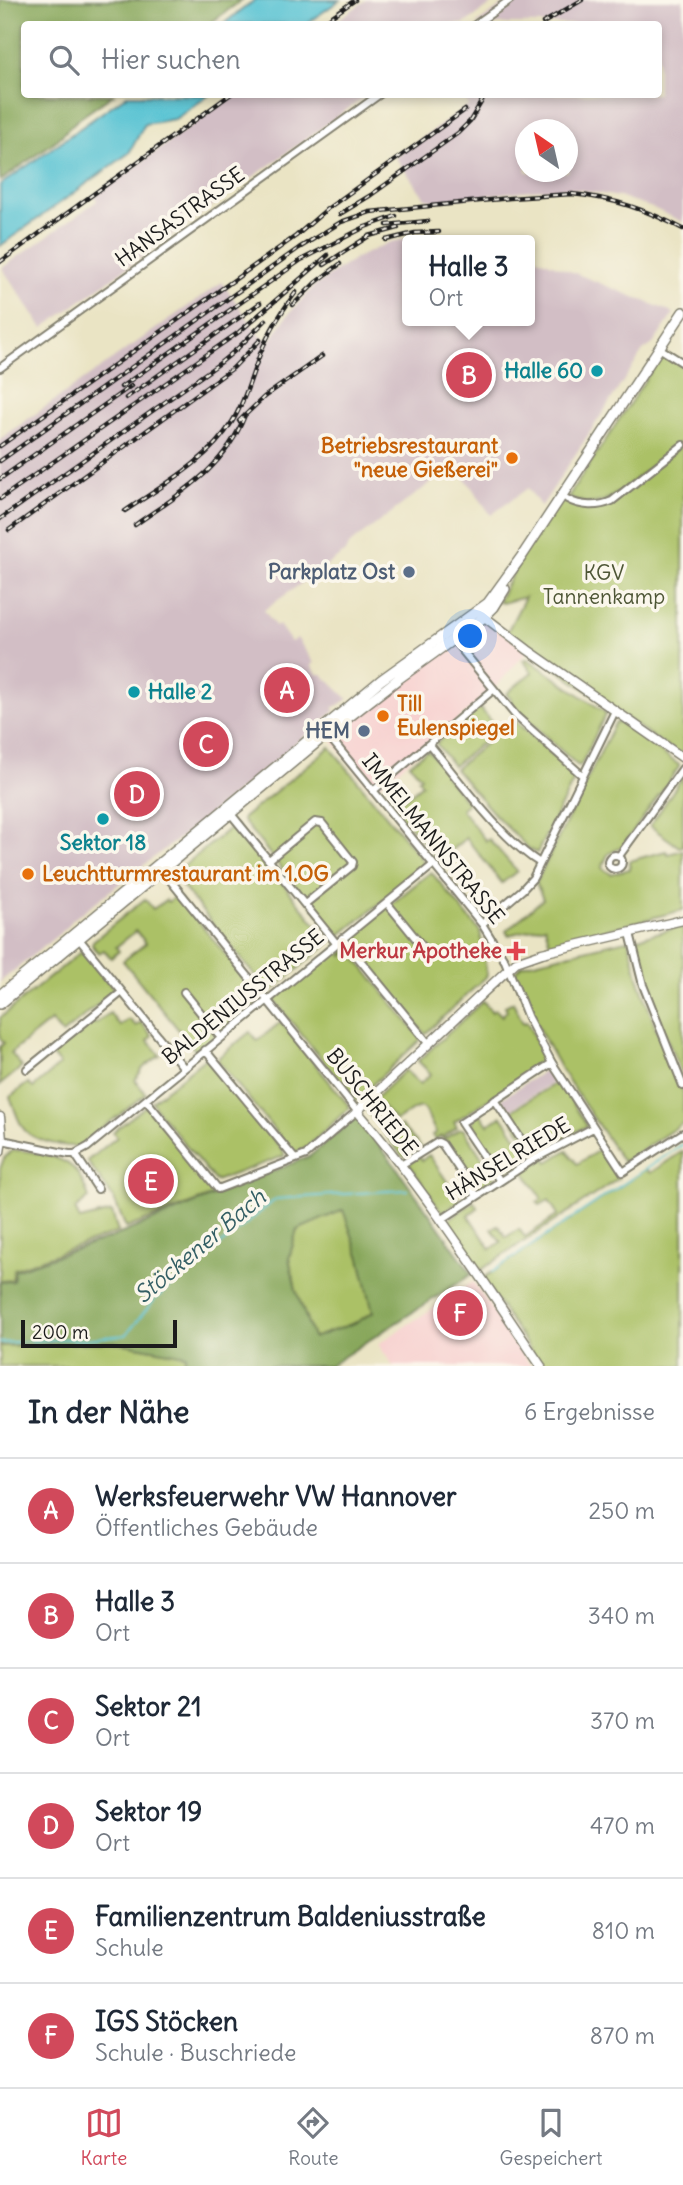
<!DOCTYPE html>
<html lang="de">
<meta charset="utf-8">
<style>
body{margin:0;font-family:Delius,sans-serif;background:#f2f2f3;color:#1f2937}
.compass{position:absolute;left:515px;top:119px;width:63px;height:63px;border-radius:50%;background:#fff;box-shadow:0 4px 10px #0003;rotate:326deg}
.scale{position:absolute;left:21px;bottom:18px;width:156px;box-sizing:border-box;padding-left:7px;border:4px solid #1c1c1c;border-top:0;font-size:19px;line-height:24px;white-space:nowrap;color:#1c1c1c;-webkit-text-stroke:5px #fbf7ec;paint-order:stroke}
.you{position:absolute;left:471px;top:637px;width:24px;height:24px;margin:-18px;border:5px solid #fff;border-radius:50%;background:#1a73e8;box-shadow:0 0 0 10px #1a73e833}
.badge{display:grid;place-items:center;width:46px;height:46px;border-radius:50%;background:#d1495b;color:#fff;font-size:23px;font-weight:700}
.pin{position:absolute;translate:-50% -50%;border:4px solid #fff;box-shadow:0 2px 7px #0006}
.popup{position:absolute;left:402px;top:235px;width:133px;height:91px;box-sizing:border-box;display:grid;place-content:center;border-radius:7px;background:#fff;filter:drop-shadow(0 2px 5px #0005);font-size:23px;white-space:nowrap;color:#747a83}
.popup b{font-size:26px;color:#1f2937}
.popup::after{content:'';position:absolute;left:50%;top:100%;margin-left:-14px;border:14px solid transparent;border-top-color:#fff}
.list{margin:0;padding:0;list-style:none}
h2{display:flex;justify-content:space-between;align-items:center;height:91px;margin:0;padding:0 28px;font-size:30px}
h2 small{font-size:23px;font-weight:400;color:#747a83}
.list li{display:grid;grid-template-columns:46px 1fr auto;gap:21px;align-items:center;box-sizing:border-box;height:105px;padding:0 28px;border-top:2px solid #e0e1e3}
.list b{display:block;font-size:26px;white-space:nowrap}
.list p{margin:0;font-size:23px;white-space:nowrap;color:#747a83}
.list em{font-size:23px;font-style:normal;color:#747a83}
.icon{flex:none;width:38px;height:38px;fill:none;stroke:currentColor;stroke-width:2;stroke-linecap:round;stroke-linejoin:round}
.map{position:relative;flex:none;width:683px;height:1366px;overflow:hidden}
.search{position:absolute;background:#fff;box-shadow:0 4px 10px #0003;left:21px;right:21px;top:21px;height:77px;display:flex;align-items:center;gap:18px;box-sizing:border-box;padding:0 24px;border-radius:7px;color:#747a83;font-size:26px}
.sheet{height:721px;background:#fff}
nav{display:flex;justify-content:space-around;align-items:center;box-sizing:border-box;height:98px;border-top:2px solid #e0e1e3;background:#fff;font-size:19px;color:#747a83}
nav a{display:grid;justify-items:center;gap:4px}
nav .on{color:#d1495b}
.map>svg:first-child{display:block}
</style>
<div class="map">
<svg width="683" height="1366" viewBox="0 0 683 1366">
<rect width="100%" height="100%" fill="#fbf7ec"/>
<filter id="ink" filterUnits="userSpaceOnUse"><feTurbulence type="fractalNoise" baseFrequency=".0143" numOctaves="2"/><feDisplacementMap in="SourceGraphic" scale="14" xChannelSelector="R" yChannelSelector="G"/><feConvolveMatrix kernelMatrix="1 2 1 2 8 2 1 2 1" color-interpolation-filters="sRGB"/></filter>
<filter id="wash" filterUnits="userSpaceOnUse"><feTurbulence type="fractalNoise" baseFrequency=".00686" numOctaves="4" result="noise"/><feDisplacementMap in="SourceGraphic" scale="28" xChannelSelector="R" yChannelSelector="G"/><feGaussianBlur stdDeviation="1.57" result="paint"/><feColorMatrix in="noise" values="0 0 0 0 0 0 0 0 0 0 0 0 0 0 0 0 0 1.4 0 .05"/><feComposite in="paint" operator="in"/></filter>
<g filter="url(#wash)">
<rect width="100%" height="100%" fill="#eae4c4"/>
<path fill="#f7d0cf" d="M483 618 528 650 493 690 373 791 327 734Z
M473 1282 531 1366H393L378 1344Z"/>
<path fill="#d2bec5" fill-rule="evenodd" d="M366 0H498L464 24H332Z
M510 0H683V56L677 61 683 65V222L655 209 624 198 570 188 532 190 434 201 425 198 395 157 469 105 461 95 658 94V24H476ZM526 130H568V172H526Z
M235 94 367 95 43 328 2 268 97 201 95 196Z
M422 236 473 240H408V321H530V255L674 313 653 344 643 351 541 507 528 488 491 515 458 468 452 467 351 543 344 553 264 610 276 627 279 625 291 642 297 638 314 663 311 665 317 674H322L348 699 333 708 335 710 329 716 204 819 72 920 65 929 0 982V439L222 282 260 336 270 341 287 316 314 286 354 259 390 242Z
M550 1067 558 1079 508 1111 501 1099Z"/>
<path fill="#abc166" stroke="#646e41" stroke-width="2" d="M663 353 683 367V440C665 454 619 496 600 502 589 505 578 501 568 497Z
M683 445V758L506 634 525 597 502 603 498 601 522 556 561 496 571 502 600 506Z
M528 659 606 713 581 765 578 766 510 703 512 700 506 694 532 672 523 660Z
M480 708 498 730 453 766 436 743Z
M514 720 576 776 537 853 530 850 496 816 455 769Z
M619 722 679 765V767L622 847 608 854 602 868 611 874 630 869 629 861 666 851 668 854 683 850V910L550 944 545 926 508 935 506 931 543 899 536 883 615 723Z
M330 747 425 863V867L339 936H336L243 821V818Z
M426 751 430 752 447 773 445 775 466 801 467 804 461 809 486 841 489 839 517 871 502 883 466 838 438 861 394 807 422 784 418 779 421 777 410 764Z
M683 776V846L679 847 650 826Z
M235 824 330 942 269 993 173 875Z
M431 872 480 931 487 976 425 1034 348 939Z
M177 895 261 998V1000L200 1051 195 1050 123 961 146 943 136 931 116 947 119 951 111 958 104 950 99 953 92 945 93 941 145 899 153 909 166 900 168 902Z
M683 926V1078L648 992 634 939Z
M626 940 629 941 638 977 656 1029 683 1092V1123L623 1162 562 1071 541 1033 514 972 522 965Z
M341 945 347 950 342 955 343 956 350 951 420 1037V1040L355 1101 273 999Z
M82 951 114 989 113 992 62 1034 51 1021 11 1053 22 1067 0 1085V1047L4 1043 0 1039V1018Z
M483 1001 492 1012 495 1009 502 1016 507 1010 505 1006 513 1002 523 1023 527 1022 546 1062 454 1122 457 1127 442 1138 441 1136 435 1140 432 1135 436 1133 425 1110 421 1107 414 1109 396 1121 380 1104 372 1112 388 1132 401 1126 422 1148 409 1157 402 1156 365 1108 405 1070 420 1084 431 1074 418 1061Z
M110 1013 120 1026 129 1019 136 1026 141 1022 152 1036 148 1041 160 1055 143 1068 135 1080 146 1094 79 1146C69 1147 61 1145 51 1143 19 1135 21 1125 10 1097L28 1083 33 1088 60 1065 50 1053 91 1019 95 1024Z
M281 1022 350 1107 306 1148 293 1153 218 1061 219 1057 250 1032 257 1041Z
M207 1057 284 1152V1156L215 1181 156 1109 152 1101Z
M559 1081 587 1126 535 1154 508 1113Z
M148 1106 210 1183 216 1194 126 1228 114 1199 87 1161 117 1137 113 1132 144 1107Z
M480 1113 488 1125 502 1116 528 1154 527 1158 503 1174 499 1172 471 1128 474 1117Z
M460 1129H463L495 1177 478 1190H476L443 1140Z
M13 1150C23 1150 32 1152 42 1154 72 1161 79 1169 89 1198L75 1209 80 1220 112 1212 118 1232 14 1269 12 1280 0 1281V1169L4 1158Z
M567 1150 577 1164 599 1150 618 1179 481 1270 449 1222 450 1218 474 1202 478 1208 468 1215 491 1249 501 1242 492 1229 498 1225 506 1237 519 1229 525 1237 558 1215 549 1200 540 1205 537 1202 542 1199 524 1171 545 1158 548 1162Z
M683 1151V1366H541L482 1279 646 1169 650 1173Z
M429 1155 461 1202 442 1212 410 1165V1162L419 1156 422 1160Z
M343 1209 360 1258 373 1312 357 1322 313 1338 296 1290 289 1258 297 1230Z
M114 1342 186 1355 183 1366H0V1346Z"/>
<path fill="#88a75b" stroke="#52623c" stroke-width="2" fill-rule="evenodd" d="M0 0H242L209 24H24V94L113 95 77 120 58 139 0 181Z
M355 1118 358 1119 397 1168 472 1274 329 1366H183L186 1355 114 1342 0 1346V1282L13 1281 15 1270 110 1238 310 1156ZM343 1210 360 1258 373 1312 357 1322 313 1338 296 1290 289 1258 297 1230Z"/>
<path fill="#58c3d3" stroke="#3a7078" stroke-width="2" d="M255 0H340L306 24H223Z
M127 95H209L175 119 145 124 129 153 0 246V185Z"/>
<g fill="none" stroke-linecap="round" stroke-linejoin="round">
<path stroke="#58c3d3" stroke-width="2" d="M388 1191 407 1190
M492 1272 683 1144
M0 1343 67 1339 75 1340 126 1335 156 1298 276 1199 387 1191"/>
</g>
</g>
<g filter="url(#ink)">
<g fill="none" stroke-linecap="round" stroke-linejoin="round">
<g stroke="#838070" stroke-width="10">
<path id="minor" d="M476 24 510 0
M659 348 683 363
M0 368 380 94
M567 499C581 507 598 507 612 501L683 445
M453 639 516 716 583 776
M327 734 482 924 505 961 528 1018 552 1063 623 1172 683 1133
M429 744C458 779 502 840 540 863
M373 791 493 690
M231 814 336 943
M608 862a7 7 0 1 1 14 0a7 7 0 1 1-14 0Z
M619 856 683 768
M269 860 315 822 322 823 353 862 352 866 305 904
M387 903 431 957
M482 924 522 890 533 878 615 711
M630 933 643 985 683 1086
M342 938 428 1043
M79 939 184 1068
M184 992 221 1038
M205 1050 295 1159
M27 1069 122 992
M146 1100 218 1189 306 1155 357 1111 162 870
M495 1100 534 1159
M2 1140 69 1154H75L88 1147 433 865
M75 1154 98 1189
M401 1165 438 1142 442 1144 477 1196
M500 1181 461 1123 552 1063
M441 1220 534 1159 593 1128"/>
</g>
<g stroke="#838070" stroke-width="11">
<path id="tertiary" d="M478 612 528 650 683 758
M0 1117 2 1140 0 1152
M541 1366C482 1279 425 1190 357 1111L516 962 542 953 683 920"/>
</g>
<g stroke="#838070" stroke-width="12">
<path id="secondary" d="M0 995 381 680 488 603 522 556 683 312
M0 1004 327 734 398 679 483 618 494 607 505 589"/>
</g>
<use href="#minor" stroke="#fff" stroke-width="6"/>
<use href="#tertiary" stroke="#fff" stroke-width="8"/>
<use href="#secondary" stroke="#fff" stroke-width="9"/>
<g stroke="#1c1c1c" stroke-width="4.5">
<path id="rail" d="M543 23 582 0
M321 24 355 0
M340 214 371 195 458 133 470 121 486 94
M387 225 428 221
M386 240 415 233 439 232
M0 262 231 94
M324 265 369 236 398 228
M293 305 315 283 340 264
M121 387 301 260 365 227 396 216
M126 398 260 303
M239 421 264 397 322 356
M0 446 296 236 327 209 465 110
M0 461 299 248 341 222 370 212 510 198 572 194C613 198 647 210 683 229
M0 479 131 386
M0 499 239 332 328 255
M125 511C163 485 207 462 232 422 244 403 249 383 257 362 265 339 281 312 296 292
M0 519 220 363 237 349 266 320
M135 525C180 493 224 470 245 415
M9 530 233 368 260 340"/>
</g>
<use href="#rail" stroke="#fbf7ec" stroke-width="2" stroke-dasharray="5" stroke-linecap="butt"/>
</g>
</g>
<g fill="#0f9aa8" stroke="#fbf7ec" stroke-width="2.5">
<circle cx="597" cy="371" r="7"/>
<circle cx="134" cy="692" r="7"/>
<circle cx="103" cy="819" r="7"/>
</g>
<g fill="#e8710a" stroke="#fbf7ec" stroke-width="2.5">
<circle cx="512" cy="458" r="7"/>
<circle cx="383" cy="716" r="7"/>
<circle cx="28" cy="874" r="7"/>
</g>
<g fill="#5c6f8a" stroke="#fbf7ec" stroke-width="2.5">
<circle cx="409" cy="572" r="7"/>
<circle cx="364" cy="731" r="7"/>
</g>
<path fill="#e0444e" stroke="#fbf7ec" stroke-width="2.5" d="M512.5 940.5h7v7h7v7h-7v7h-7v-7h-7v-7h7z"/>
<g text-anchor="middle" stroke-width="7" stroke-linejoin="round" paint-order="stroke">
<g font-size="21" fill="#1c1c1c" stroke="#fbf7ec">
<text transform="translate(180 217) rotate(-36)" y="7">HANSASTRASSE</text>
<text transform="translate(433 839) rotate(51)" y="7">IMMELMANNSTRASSE</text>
<text transform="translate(243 997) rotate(-39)" y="7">BALDENIUSSTRASSE</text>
<text transform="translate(372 1102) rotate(51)" y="7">BUSCHRIEDE</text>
<text transform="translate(508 1159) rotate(-31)" y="7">HÄNSELRIEDE</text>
</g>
<g font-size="21" font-weight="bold" fill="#0d838f" stroke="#fbf7ec" text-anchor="end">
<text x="583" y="378">Halle 60</text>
<text x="148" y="699" text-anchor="start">Halle 2</text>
<text x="103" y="850" text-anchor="middle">Sektor 18</text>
</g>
<g font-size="21" font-weight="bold" fill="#c56008" stroke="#fbf7ec" text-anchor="start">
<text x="498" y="453" text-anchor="end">Betriebsrestaurant<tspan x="498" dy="24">"neue Gießerei"</tspan></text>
<text x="397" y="711">Till<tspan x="397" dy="24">Eulenspiegel</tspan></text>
<text x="42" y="881">Leuchtturmrestaurant im 1.OG</text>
</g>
<g font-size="21" font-weight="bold" fill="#4e5e75" stroke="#fbf7ec" text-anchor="end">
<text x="395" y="579">Parkplatz Ost</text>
<text x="350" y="738">HEM</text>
</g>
<g font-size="21" fill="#4e5636" stroke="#fbf7ec">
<text x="604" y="580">KGV<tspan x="604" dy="24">Tannenkamp</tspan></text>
</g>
<g font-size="21" font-weight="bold" fill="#be3a42" stroke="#fbf7ec" text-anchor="end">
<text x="502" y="958">Merkur Apotheke</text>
</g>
<g font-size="23" font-style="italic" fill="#345f65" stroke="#fbf7ec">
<text transform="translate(200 1246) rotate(-40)" y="8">Stöckener Bach</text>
</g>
</g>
</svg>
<svg class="compass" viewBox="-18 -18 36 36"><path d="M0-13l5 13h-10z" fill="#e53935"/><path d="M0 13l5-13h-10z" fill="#747a83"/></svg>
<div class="scale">200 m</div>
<div class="you"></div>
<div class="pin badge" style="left:287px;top:690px">A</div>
<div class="pin badge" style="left:469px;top:375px">B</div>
<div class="popup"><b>Halle 3</b>Ort</div>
<div class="pin badge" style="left:206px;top:744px">C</div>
<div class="pin badge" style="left:137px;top:794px">D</div>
<div class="pin badge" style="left:151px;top:1181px">E</div>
<div class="pin badge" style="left:460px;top:1313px">F</div>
<div class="search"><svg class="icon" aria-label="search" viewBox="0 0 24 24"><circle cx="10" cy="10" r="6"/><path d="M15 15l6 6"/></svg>Hier suchen</div>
</div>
<section class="sheet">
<h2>In der Nähe<small>6 Ergebnisse</small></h2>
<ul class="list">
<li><span class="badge">A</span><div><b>Werksfeuerwehr VW Hannover</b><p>Öffentliches Gebäude</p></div><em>250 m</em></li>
<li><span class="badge">B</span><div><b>Halle 3</b><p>Ort</p></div><em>340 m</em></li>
<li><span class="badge">C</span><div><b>Sektor 21</b><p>Ort</p></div><em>370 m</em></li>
<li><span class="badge">D</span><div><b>Sektor 19</b><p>Ort</p></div><em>470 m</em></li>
<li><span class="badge">E</span><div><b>Familienzentrum Baldeniusstraße</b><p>Schule</p></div><em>810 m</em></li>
<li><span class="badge">F</span><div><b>IGS Stöcken</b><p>Schule · Buschriede</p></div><em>870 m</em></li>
</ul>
</section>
<nav>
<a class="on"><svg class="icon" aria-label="map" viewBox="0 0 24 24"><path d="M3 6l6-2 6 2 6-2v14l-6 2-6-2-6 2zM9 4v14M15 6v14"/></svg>Karte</a>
<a><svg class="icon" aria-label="directions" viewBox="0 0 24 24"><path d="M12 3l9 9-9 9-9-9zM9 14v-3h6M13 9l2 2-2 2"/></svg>Route</a>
<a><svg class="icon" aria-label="saved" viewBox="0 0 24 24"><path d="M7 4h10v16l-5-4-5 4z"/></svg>Gespeichert</a>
</nav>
